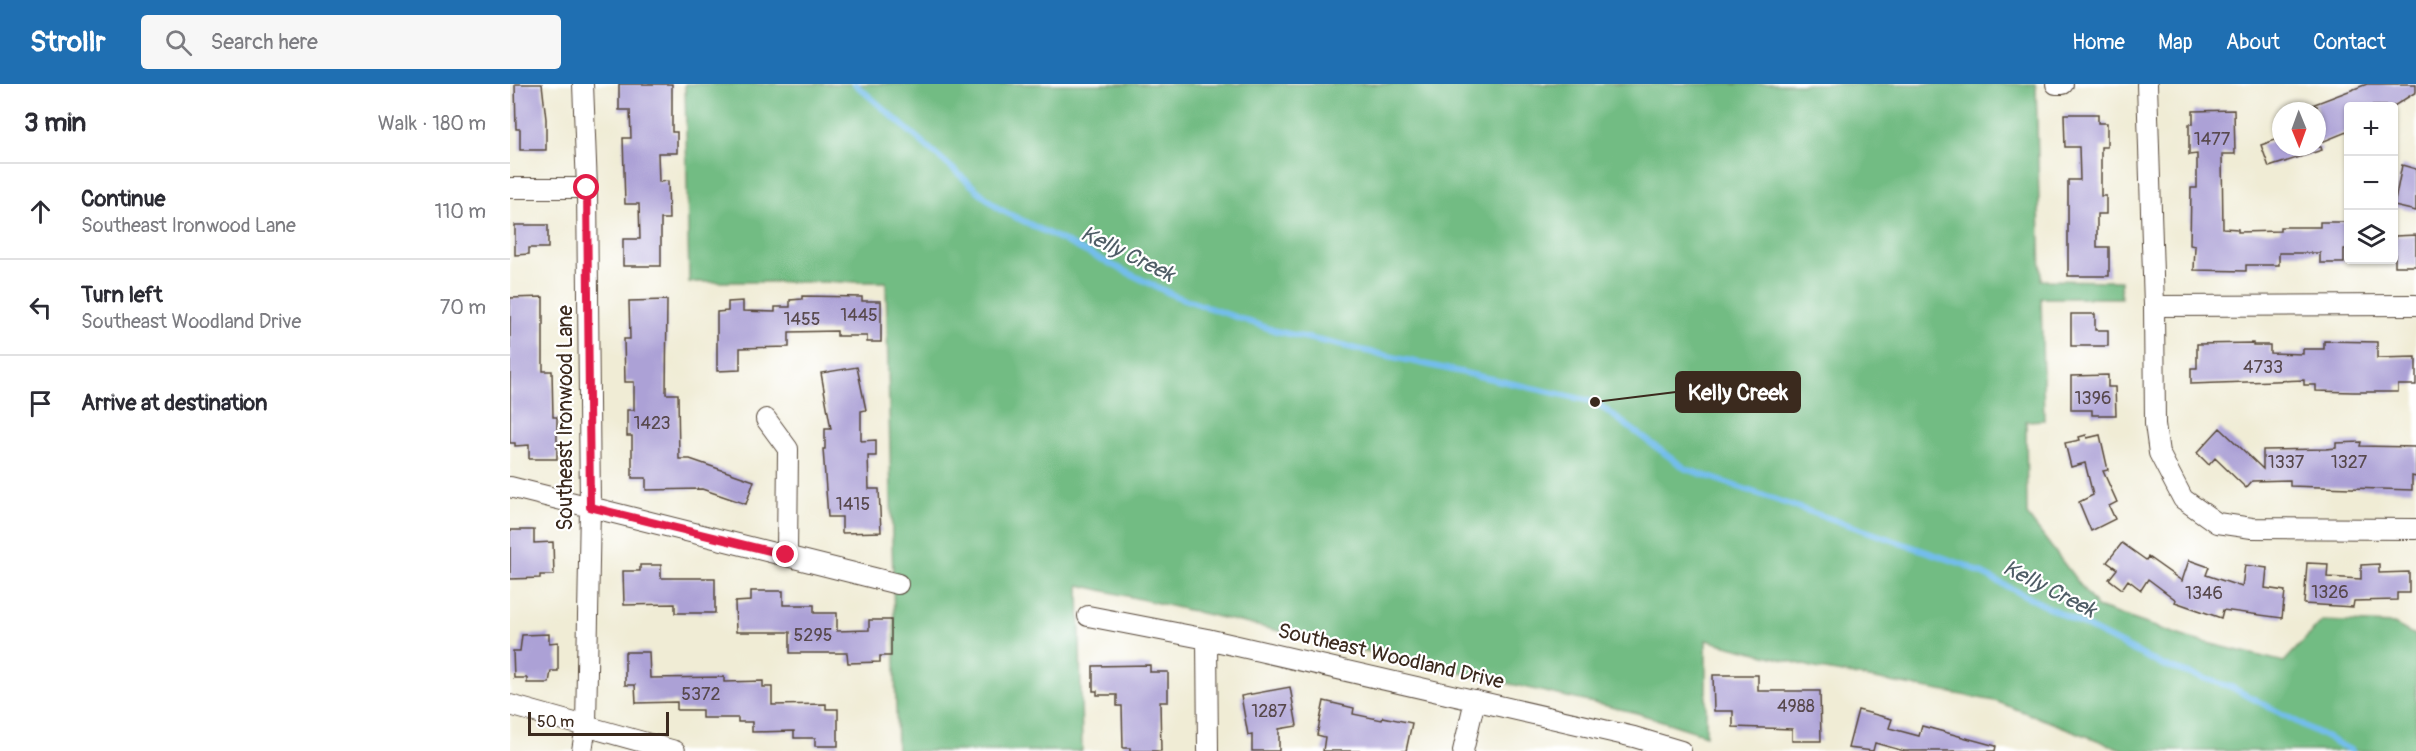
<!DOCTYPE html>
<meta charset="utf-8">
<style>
body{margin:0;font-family:Pangolin,sans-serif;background:#f7f7f7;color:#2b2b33}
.controls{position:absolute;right:18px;top:18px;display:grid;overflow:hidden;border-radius:6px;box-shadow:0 2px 4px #0004}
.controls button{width:54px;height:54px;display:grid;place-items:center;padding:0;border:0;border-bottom:2px solid #e1e1e2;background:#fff;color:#2b2b33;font:30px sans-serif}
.compass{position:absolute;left:1762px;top:18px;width:54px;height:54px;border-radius:50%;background:#fff;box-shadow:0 2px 4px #0004;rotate:179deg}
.scale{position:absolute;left:18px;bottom:15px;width:141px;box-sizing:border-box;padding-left:6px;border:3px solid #3b2a1e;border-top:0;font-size:16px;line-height:21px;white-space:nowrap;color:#3b2a1e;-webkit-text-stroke:4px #fff;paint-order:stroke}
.stop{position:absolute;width:18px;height:18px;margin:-14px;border:4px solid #e11d48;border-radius:50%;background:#fff}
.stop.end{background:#e11d48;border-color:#fff;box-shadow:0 2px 6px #0008}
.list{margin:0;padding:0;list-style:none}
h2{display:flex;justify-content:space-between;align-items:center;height:78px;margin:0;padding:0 24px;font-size:26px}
h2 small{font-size:20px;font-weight:400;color:#7c7c81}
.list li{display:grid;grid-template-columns:39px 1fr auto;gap:18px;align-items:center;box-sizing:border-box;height:96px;padding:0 24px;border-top:2px solid #e1e1e2}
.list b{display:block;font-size:22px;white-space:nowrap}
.list p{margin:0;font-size:20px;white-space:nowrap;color:#7c7c81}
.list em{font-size:20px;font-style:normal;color:#7c7c81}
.icon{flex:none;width:33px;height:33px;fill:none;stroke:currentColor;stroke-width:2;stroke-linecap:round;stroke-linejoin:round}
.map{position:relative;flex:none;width:1906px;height:667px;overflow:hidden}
header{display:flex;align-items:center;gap:36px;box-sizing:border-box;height:84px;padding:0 30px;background:#1f6fb2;color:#fff}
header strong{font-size:28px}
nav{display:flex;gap:33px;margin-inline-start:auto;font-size:21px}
.search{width:420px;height:54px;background:#f7f7f7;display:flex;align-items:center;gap:15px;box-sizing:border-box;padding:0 21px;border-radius:6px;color:#7c7c81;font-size:22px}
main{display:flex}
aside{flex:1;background:#fff}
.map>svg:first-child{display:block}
</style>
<header>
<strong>Strollr</strong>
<div class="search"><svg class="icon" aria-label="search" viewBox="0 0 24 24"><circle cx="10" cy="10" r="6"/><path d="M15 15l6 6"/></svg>Search here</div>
<nav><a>Home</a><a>Map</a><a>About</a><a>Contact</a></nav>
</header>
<main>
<aside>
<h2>3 min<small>Walk · 180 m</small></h2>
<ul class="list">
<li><svg class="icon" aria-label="ahead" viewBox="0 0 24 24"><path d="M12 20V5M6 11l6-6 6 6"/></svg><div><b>Continue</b><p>Southeast Ironwood Lane</p></div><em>110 m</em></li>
<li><svg class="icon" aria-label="left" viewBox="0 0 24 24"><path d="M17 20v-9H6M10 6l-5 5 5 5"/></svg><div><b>Turn left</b><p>Southeast Woodland Drive</p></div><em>70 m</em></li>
<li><svg class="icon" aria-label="arrive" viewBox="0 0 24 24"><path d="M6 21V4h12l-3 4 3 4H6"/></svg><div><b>Arrive at destination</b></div></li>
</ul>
</aside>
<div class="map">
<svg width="1906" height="667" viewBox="0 0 1906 667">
<rect width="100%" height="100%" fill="#fff"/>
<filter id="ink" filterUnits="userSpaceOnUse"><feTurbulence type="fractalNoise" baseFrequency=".0167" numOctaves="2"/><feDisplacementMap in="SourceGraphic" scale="12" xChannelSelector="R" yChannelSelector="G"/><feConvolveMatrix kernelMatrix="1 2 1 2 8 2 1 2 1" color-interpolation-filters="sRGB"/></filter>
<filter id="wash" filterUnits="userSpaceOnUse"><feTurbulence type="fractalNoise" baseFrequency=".008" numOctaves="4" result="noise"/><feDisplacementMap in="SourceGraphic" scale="24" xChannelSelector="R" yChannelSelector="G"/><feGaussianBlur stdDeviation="1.35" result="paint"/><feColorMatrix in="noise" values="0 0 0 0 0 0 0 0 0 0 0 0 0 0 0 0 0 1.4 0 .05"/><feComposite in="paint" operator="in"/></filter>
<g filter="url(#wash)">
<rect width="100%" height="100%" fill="#f0ecd5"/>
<path fill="#72bc83" stroke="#567350" stroke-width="1.5" d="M175 0H1526L1531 196 1611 197V214H1531L1534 336 1516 337 1517 431 1587 523 1681 555 1774 578 1812 537 1884 540 1906 552V667H1616L1485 617 1310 585 1196 556V651L1127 629 569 501 572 667H387L376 198H179Z"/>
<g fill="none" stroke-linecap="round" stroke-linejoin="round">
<path stroke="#73bdec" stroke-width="6" d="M345 0 489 125 665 212 766 247 1085 318 1176 385 1455 481 1652 581 1721 603 1842 667"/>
</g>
<g id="blocks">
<path fill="#aca1d6" d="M5 0H32L36 35V66H10V45H6Z
M109 0H162V48H167V69H148L149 98 158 97 159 135H151V182H113V155H130L129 120H115L113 54H121L120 26H109Z
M1857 0H1906V8L1884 22H1839V47L1807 60V22L1802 21Z
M1724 26 1725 70H1712L1713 144 1728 145V148L1770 147V143H1810V138H1839V165H1834V179H1810V169H1769V181H1736V187L1684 186 1685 162 1680 161 1681 104H1687V70L1679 71V40H1683V27Z
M1554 30H1588V39H1597V63H1591V112H1596V130H1587V163H1599V192H1558V96H1570L1569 63H1555Z
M1771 54V63H1811L1812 66 1759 83 1751 61Z
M1892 81 1906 85V127L1884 122Z
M5 141H38V164H19V170L5 171Z
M1906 151V182H1885V152Z
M292 212 352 213V217H371V258H357V252H327V247L279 248V263L230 264V286L207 287V228L218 227V218L233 217V227L265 228V223H280V216L292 215Z
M33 213V287H42L43 333H47V375H19V361L5 362V359H0V214Z
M157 216 156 310H168L169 375H180L244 397 236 420 192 405 136 406V394H122V352H117V326H124V298H115L114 255H120L119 217Z
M1561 230H1585V246H1598V262H1561Z
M1814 257 1867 258V274L1906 273V301H1888V308H1843L1806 307V301H1794V296L1681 300V284H1687V260L1743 259V261H1760V269L1793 270V265H1814Z
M347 283 356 326 351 327V357L366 356V372H358L359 405H369L371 448 332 449V433H318L313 365H315V345H321L311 289Z
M1598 291V303H1605L1606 331H1582V326H1561V292Z
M1710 344 1753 385V366L1816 365 1826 364V359L1851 358 1850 362 1906 363V393L1902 392V406L1780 402V396L1742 397 1736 404 1705 374 1699 381 1687 369Z
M1576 351 1577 354 1590 351 1598 386 1593 387 1607 418 1599 422 1605 435 1581 447 1569 418 1583 411 1575 379 1561 383 1555 359 1570 356 1569 353Z
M0 446H24V459L43 458 44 491H30V494L0 495Z
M1612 459 1636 476 1638 473 1672 497 1679 476 1699 483 1696 491 1732 503 1735 481 1757 484 1755 504 1775 507 1772 534 1713 526 1711 534 1665 518 1666 516 1638 495 1631 506 1618 496 1612 505 1599 495 1607 485 1597 478Z
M1797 479 1818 480 1817 493 1851 495V481L1869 480V489L1899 488V509H1887V516L1844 517 1843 523 1794 520Z
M130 481H151V494H205V529H165V520L114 521 113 487H130Z
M241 507H273V521H304V529H327V547L359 546V536H381V572H370V578L338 579 337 569H280V548H226L225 518 241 517Z
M39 550V559L48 558V587H41L39 599H17V594H4L3 567H10L12 551Z
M115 568H139L140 594 214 593V598L253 597V603H262V621L316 620V625H328V662H305V654H284V647L242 648V638H228V634H192V626H167V618L126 619 125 601H115Z
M640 581V588H658V618H650L651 667H620V664H613L612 622H607V611H587V607H583V582Z
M1203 591H1248V607H1310L1311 657H1282V645L1223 643V627H1204Z
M780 603 787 642 769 645V667H742V650L738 651 731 612Z
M814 617 844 624 843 630 872 636 873 633 902 639 896 667H813L815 653 807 651Z
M1348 626 1382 635 1379 644 1409 652 1412 642 1486 662 1485 667H1394L1365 659 1363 667 1338 664Z"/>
</g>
</g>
<g filter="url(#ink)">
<use href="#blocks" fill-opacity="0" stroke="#564739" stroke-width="1.5"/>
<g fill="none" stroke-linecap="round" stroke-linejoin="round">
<g stroke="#564739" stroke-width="22">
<path id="minor" d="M1546 0H1553
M1637 0 1644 222 1645 340 1649 369 1673 415 1707 439 1742 444 1906 445
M0 104H77
M1644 222 1906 221
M256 335 278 365 277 471
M0 403 388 500
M578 532 697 555 1124 653 1171 667
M697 555 698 667
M0 621 165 667
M72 667 76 641 80 423 77 104 73 0
M953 667 965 616"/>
</g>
<use href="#minor" stroke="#fff" stroke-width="20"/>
</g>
</g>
<g fill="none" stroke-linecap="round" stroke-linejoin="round" filter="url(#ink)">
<path stroke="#e11d48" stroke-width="8" d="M77 104 80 423 276 471"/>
</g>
<g text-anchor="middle" stroke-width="4.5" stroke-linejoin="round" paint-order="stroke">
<g font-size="18" fill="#57484c">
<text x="1702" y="61">1477</text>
<text x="349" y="237">1445</text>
<text x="292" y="241">1455</text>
<text x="1753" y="289">4733</text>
<text x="1583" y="320">1396</text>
<text x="142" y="345">1423</text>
<text x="1776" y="384">1337</text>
<text x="1839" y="384">1327</text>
<text x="343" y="426">1415</text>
<text x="1820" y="514">1326</text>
<text x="1694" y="515">1346</text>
<text x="303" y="557">5295</text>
<text x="191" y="616">5372</text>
<text x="1286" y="628">4988</text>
<text x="759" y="633">1287</text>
</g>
<g font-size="21" fill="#3b2a1e" stroke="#fff">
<text transform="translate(55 334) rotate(-90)" y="7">Southeast Ironwood Lane</text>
<text transform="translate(881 572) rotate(13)" y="7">Southeast Woodland Drive</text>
</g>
<g font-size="22" font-style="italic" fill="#4f5d66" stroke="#fff">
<text transform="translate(618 169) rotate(26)" y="8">Kelly Creek</text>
<text transform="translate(1540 504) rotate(27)" y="8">Kelly Creek</text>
</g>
</g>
<path fill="none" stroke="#3b2a1e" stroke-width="2" d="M1085 318L1166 308"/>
<circle fill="#3b2a1e" stroke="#fff" stroke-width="2" cx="1085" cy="318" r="6"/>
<rect fill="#3b2a1e" stroke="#3b2a1e" stroke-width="2" x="1166" y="288" width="124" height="40" rx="6"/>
<g font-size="22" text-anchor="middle" font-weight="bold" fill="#fff">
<text x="1228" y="316">Kelly Creek</text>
</g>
</svg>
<div class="controls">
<button>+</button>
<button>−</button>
<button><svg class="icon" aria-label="layers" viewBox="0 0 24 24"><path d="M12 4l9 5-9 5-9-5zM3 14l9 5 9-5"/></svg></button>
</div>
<svg class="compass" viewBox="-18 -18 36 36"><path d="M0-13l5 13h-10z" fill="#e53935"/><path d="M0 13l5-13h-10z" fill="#7c7c81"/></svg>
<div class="scale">50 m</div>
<div class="stop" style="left:77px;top:104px"></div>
<div class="stop end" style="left:276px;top:471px"></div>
</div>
</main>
